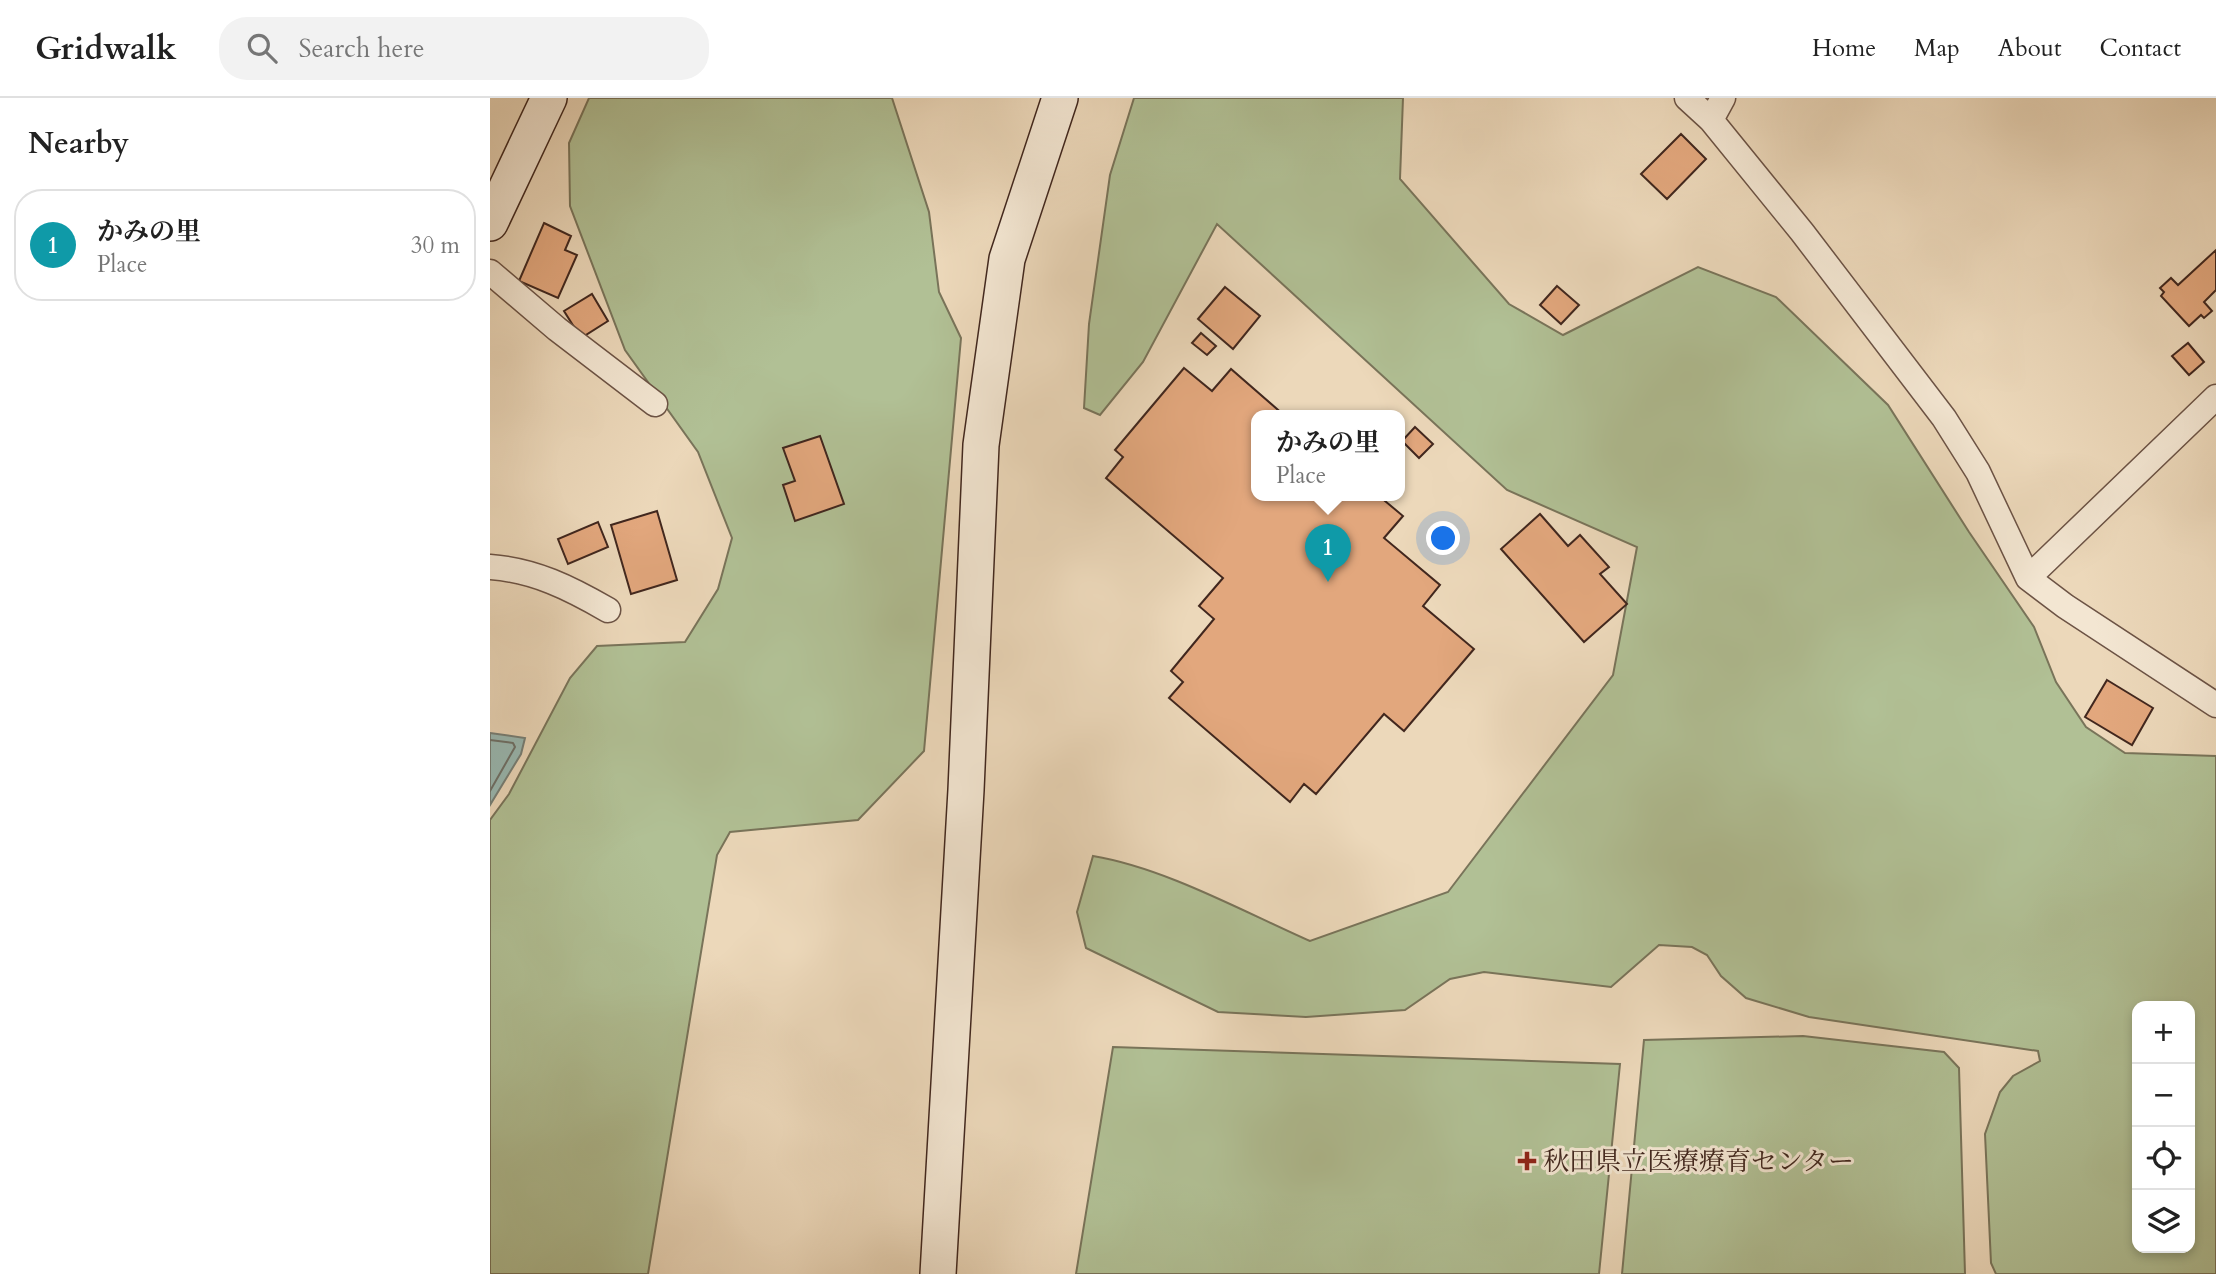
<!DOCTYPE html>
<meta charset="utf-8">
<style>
body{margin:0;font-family:Cardo,"Noto Serif JP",serif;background:#f2f2f2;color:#222}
.controls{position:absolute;right:21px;bottom:21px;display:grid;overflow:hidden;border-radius:14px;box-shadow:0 4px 10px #0003}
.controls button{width:63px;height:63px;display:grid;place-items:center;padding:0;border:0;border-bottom:2px solid #e0e0e0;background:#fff;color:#222;font:35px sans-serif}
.you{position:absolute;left:954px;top:441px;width:24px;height:24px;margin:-18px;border:5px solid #fff;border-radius:50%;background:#1a73e8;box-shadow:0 0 0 10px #1a73e833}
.badge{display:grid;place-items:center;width:46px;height:46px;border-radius:50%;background:#8f2418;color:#fff;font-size:23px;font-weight:700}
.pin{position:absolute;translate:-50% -58px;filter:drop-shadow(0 2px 4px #0008)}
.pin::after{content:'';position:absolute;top:37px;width:24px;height:21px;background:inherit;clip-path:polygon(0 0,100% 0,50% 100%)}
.popup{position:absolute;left:761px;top:312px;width:154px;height:91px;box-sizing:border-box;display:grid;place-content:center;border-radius:14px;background:#fff;filter:drop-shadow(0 2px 5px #0005);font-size:23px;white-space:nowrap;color:#767676}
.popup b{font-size:26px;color:#222}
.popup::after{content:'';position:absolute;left:50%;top:100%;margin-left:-14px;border:14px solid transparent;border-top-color:#fff}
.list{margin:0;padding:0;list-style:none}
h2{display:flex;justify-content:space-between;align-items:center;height:91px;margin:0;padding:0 28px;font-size:30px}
h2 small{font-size:23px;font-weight:400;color:#767676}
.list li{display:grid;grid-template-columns:46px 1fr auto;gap:21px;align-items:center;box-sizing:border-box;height:112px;margin:0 14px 14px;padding:0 14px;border:2px solid #e0e0e0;border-radius:28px}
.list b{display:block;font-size:26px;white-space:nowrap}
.list p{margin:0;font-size:23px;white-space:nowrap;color:#767676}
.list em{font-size:23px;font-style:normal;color:#767676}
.icon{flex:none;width:38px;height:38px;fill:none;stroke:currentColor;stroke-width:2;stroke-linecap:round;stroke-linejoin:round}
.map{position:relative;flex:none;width:1726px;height:1176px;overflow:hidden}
header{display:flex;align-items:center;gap:42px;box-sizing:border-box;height:98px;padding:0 35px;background:#fff;border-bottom:2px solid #e0e0e0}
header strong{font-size:33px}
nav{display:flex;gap:38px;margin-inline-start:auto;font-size:24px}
.search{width:490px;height:63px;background:#f2f2f2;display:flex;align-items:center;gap:18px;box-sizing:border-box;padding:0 24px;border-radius:28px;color:#767676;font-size:26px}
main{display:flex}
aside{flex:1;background:#fff}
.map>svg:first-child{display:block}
</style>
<header>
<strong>Gridwalk</strong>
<div class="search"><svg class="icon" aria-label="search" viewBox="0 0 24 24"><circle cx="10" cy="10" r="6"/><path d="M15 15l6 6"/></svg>Search here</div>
<nav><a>Home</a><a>Map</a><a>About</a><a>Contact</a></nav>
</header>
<main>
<aside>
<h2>Nearby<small></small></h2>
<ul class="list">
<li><span class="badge" style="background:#0f9aa8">1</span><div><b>かみの里</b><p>Place</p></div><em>30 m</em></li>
</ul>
</aside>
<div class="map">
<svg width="1726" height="1176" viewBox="0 0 1726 1176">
<rect width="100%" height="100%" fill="#ecd8ba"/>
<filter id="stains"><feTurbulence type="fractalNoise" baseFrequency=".00286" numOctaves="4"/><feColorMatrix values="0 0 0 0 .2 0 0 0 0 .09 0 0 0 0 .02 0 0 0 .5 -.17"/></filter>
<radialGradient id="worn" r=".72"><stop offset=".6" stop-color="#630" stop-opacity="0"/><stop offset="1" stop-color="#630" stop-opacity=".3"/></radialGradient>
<path fill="#b1c095" stroke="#79745a" stroke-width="2" fill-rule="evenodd" d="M99 0H402L439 114 449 194 471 240 434 653 368 722 240 734 227 757 158 1176H0V722L19 696 80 580 107 548 195 544 228 491 242 440 208 354 135 252 80 108 79 45Z
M644 0H913L910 81 1019 206 1073 237 1208 169 1286 199 1398 307 1479 434 1544 529 1566 584 1596 629 1635 655 1726 658V1176H1506L1501 1165 1495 1036 1510 994 1523 978 1550 963 1548 953 1319 919 1256 900 1231 878 1217 857 1202 849 1169 847 1121 889 994 874 960 881 915 912 816 919 728 914 596 850 587 814 603 758C675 770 752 813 820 843L958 794 1123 577 1147 449 1017 392 727 126 653 264 610 317 594 310 599 226 620 77ZM1647 908H1700V1150H1647Z
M1313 938 1454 954 1469 970 1475 1176H1132L1154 942Z
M623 949 1130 966 1109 1176H586Z"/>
<path fill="#99b9b3" stroke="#767f77" stroke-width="2" d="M0 635 35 640 31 656 0 707Z"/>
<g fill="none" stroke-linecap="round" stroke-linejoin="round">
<path stroke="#6d7068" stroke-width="2" d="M0 642 23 645 25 649 0 693"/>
</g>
<path fill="#e2a77d" stroke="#41271e" stroke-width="2" d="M1191 36 1216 61 1177 101 1151 76Z
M54 125 81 138 75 152 87 157 68 200 29 183Z
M1726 152V192L1714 204 1722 213 1714 220 1711 217 1699 228 1671 198 1674 194 1670 190 1681 180 1688 187Z
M1067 188 1089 207 1071 226 1050 207Z
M735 189 770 218 743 251 708 221Z
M102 196 118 223 91 240 74 213Z
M711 235 726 248 717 257 702 245Z
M1698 245 1714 264 1699 277 1682 258Z
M694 270 722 293 741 271 795 318H766V398H889L913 418 894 440 950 487 933 508 984 551 914 633 894 616 826 696 814 686 800 704 679 600 693 584 681 573 724 521 709 508 733 480 616 380 633 359 625 352Z
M925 329 943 346 929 360 912 343Z
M330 338 354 406 305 423 293 387 305 383 293 350Z
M167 413 187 482 141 496 121 427Z
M1050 416 1078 448 1090 437 1119 469 1110 476 1137 506 1094 544 1011 451Z
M108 424 118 449 78 466 68 441Z
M1617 582 1663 610 1642 647 1595 619Z"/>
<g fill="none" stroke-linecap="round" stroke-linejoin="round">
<g stroke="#6c5345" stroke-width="27">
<path id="street" d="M1197 0 1221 22 1312 134 1454 320 1488 374 1538 480 1575 508 1726 607
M1221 22 1233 0
M0 174 67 231 165 306
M0 469C44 472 80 490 118 512
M1538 480 1726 299"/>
</g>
<g stroke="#41271e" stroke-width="38">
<path id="secondary" d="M0 125 59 0
M448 1176 476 692 491 347 517 161 570 0"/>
</g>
<use href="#street" stroke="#f3e6d2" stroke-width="24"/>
<use href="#secondary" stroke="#f3e6d2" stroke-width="35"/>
</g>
<path fill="#8f2418" stroke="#f3e6d2" stroke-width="2.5" d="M1033.5 1052.5h7v7h7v7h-7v7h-7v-7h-7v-7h7z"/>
<g text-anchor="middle" stroke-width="6" stroke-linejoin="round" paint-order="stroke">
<g font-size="26" fill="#41271e" stroke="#f3e6d2" text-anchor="start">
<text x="1053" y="1072">秋田県立医療療育センター</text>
</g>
</g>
<rect width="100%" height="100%" filter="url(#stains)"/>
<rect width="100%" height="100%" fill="url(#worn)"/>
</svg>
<div class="controls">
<button>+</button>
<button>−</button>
<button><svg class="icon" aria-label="locate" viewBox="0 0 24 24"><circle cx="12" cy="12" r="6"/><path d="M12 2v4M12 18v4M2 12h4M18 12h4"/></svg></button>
<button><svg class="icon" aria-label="layers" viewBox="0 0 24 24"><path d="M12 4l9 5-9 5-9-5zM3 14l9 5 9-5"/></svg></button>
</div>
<div class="you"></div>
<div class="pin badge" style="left:838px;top:484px;background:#0f9aa8">1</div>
<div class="popup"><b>かみの里</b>Place</div>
</div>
</main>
